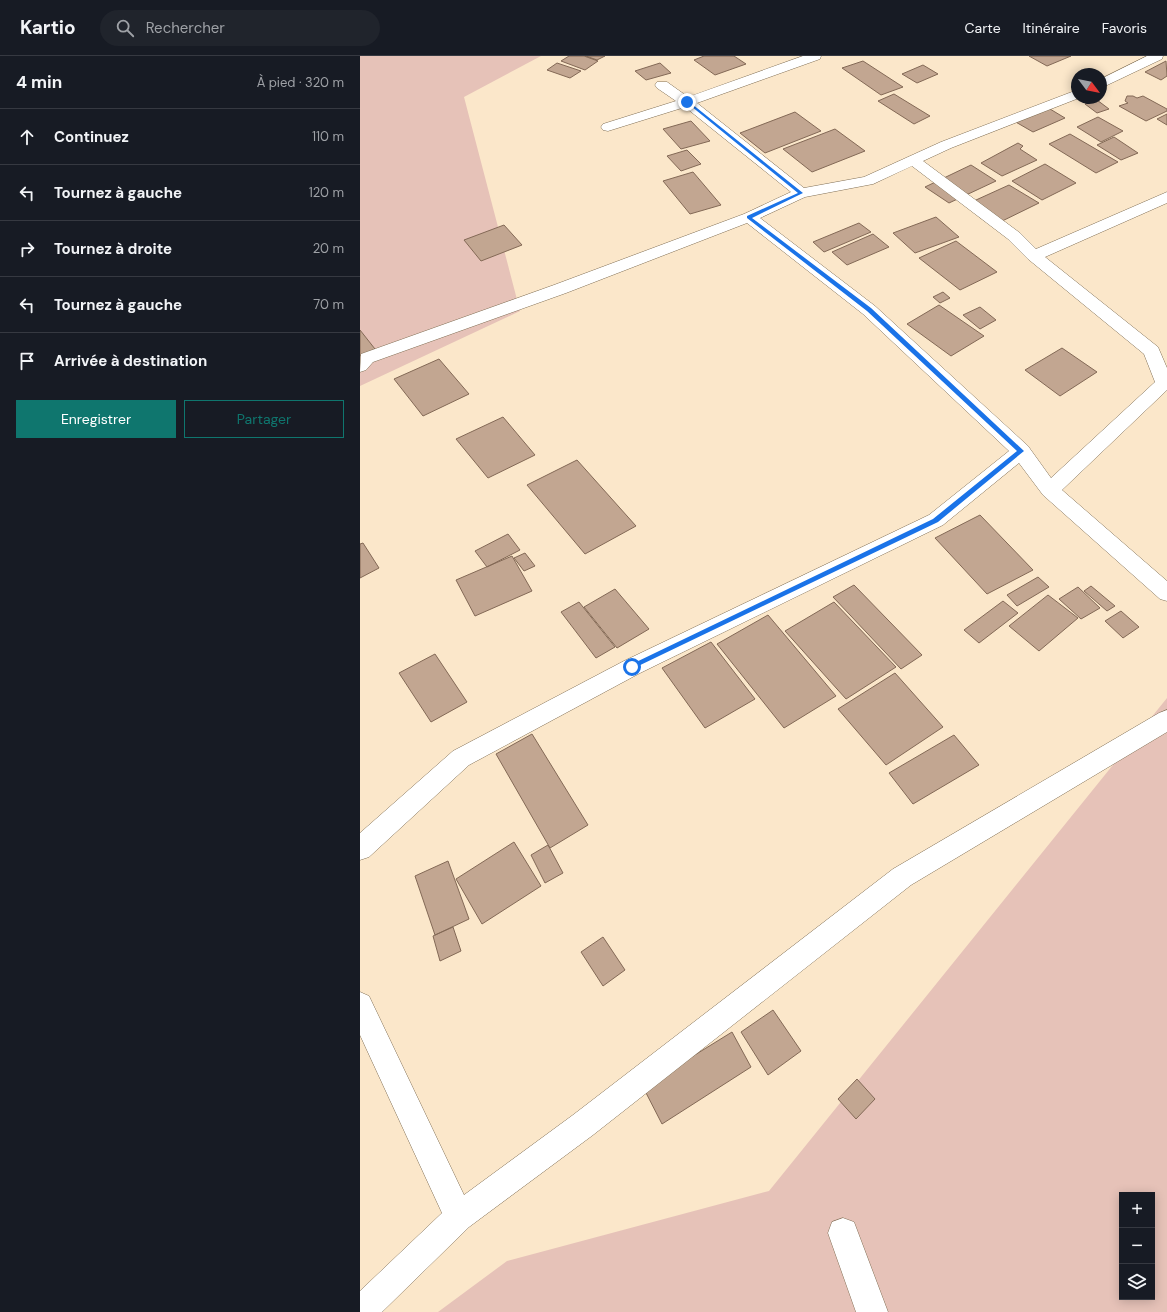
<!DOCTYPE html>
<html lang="fr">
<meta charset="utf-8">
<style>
body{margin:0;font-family:"DM Sans",sans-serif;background:#20242c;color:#f1f3f6}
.controls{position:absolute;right:12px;bottom:12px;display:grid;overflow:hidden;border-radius:0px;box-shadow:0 2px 10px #0003}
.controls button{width:36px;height:36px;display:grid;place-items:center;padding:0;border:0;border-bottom:1px solid #363941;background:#171b24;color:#f1f3f6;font:20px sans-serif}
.compass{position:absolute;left:711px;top:12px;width:36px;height:36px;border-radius:50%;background:#171b24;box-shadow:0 2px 10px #0003;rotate:122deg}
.stop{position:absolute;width:12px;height:12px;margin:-9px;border:3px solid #1a73e8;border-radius:50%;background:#fff}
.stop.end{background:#1a73e8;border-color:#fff;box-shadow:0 1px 4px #0008}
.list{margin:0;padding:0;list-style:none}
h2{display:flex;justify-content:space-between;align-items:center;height:52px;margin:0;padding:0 16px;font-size:17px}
h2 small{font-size:13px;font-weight:400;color:#9ea1a6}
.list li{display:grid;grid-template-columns:26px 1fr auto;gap:12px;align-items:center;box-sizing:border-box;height:56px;padding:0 16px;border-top:1px solid #363941}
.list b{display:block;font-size:15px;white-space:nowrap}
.list em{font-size:13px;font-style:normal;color:#9ea1a6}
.actions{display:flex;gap:8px;padding:12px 16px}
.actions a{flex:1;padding:9px 0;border:1px solid #0f766e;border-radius:0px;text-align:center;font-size:14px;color:#0f766e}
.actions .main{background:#0f766e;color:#fff}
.icon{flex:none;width:22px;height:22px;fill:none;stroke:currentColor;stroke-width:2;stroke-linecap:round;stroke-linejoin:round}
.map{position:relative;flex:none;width:807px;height:1256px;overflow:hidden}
header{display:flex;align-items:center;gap:24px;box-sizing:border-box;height:56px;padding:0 20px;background:#171b24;border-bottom:1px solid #363941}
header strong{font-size:19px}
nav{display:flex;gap:22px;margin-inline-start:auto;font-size:14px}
.search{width:280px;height:36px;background:#20242c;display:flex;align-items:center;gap:10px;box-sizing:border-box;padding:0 14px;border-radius:22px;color:#9ea1a6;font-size:15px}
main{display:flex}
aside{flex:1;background:#171b24}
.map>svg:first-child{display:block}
</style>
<header>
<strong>Kartio</strong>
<div class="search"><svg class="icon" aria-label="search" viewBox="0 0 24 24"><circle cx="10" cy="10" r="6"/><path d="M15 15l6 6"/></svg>Rechercher</div>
<nav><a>Carte</a><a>Itinéraire</a><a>Favoris</a></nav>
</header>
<main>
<aside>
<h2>4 min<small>À pied · 320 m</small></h2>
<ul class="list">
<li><svg class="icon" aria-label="ahead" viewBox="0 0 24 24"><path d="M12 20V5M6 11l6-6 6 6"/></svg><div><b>Continuez</b></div><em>110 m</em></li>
<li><svg class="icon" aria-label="left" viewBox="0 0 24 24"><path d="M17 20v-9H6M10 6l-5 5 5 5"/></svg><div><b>Tournez à gauche</b></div><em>120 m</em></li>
<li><svg class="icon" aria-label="right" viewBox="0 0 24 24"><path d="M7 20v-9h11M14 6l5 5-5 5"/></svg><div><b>Tournez à droite</b></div><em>20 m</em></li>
<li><svg class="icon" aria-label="left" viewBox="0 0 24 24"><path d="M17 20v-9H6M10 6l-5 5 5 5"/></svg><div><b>Tournez à gauche</b></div><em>70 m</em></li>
<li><svg class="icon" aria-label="arrive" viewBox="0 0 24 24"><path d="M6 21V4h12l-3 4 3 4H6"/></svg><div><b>Arrivée à destination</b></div></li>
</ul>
<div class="actions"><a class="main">Enregistrer</a><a>Partager</a></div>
</aside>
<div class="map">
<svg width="807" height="1256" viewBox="0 0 807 1256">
<rect width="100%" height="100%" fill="#fbe7ca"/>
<path fill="#e6c2b8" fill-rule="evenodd" d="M0 0H181L104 41 160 255 0 330Z
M807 642V1256H78L147 1205 409 1135ZM762 1139H792V1241H762Z"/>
<path fill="#c2a691" stroke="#836956" d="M209 0H224L238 5 225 14 201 5Z
M226 0H245L237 4Z
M344 0H374L386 8 355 19 334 4Z
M669 0H711L687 10Z
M503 5 543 31 521 39 482 12Z
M806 5 807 20 801 24 785 16Z
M197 7 221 15 210 22 187 14Z
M300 7 311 17 286 24 275 15Z
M563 9 578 18 557 27 542 18Z
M534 38 570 60 554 68 518 45Z
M767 40H773L777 42 783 40 807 53V55L786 65 759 50 768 47 765 45Z
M737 44 749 53 737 57 725 48Z
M685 50 705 62 673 76 654 65Z
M435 56 461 75 405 97 380 77Z
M807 58V69L797 63Z
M738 61 763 75 741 86 717 71Z
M331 65 350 85 321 93 303 73Z
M475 73 505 95 452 116 423 93Z
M710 78 758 106 736 117 689 88Z
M754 81 778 97 761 104 737 89Z
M658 87 663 90 660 93 677 104 642 120 621 107Z
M327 94 341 108 321 115 307 100Z
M685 108 716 127 682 144 652 125Z
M611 109 636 125 589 147 565 131Z
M333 116 361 149 330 158 303 125Z
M649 129 679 147 632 170 618 160 616 144Z
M576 161 599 181 555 197 533 177Z
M499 167 511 176 464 196 453 186Z
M144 169 162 189 121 205 104 184Z
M513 178 529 191 487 209 472 196Z
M596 185 637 216 600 234 559 202Z
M583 236 590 242 580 247 573 241Z
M579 249 624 280 591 300 547 268Z
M620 251 636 264 620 273 603 259Z
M0 274 15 293 0 300Z
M702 292 737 316 700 340 665 314Z
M79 303 109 338 63 360 34 323Z
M143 361 175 399 128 422 96 383Z
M217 404 276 470 225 498 167 429Z
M620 459 673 514 627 538 575 482Z
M148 478 160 494 127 511 115 495Z
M3 487 19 512 0 522V488Z
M165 497 175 510 164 515 154 502Z
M152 500 172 535 115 560 96 524Z
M678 521 689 531 657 550 647 539Z
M494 529 562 599 541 613 473 541Z
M731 530 755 550 747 555 724 535Z
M718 531 740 552 721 563 699 543Z
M255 533 289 573 257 592 224 551Z
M688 539 718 562 679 595 649 570Z
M643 545 658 557 619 587 604 574Z
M219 546 255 591 236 602 201 556Z
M474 546 536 611 486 643 425 575Z
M761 555 779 571 763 582 745 565Z
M408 559 476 640 424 672 357 588Z
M351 586 395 643 345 672 302 612Z
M75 598 107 646 71 666 39 617Z
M535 617 583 671 526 709 478 653Z
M172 678 228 769 190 792 136 698Z
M594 679 619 709 553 748 529 717Z
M154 786 181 830 122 868 96 823Z
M188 789 203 817 185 827 171 799Z
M88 805 109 863 75 879 55 820Z
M93 871 101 895 80 905 73 880Z
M243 881 265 914 243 930 221 896Z
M413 954 441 995 408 1019 381 976Z
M372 976 391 1011 302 1068 283 1031Z
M497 1023 515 1043 496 1063 478 1043Z"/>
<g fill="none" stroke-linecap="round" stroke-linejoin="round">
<g stroke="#806f55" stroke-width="1">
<path id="minor" d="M443 0H461L460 3 337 47 444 132 504 121 581 86 717 34V42H719L591 92 563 105 660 177 676 193 807 136V147L685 201 798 291 807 312V334L702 434 807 525V545L800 543 683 439 659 407 583 469 280 617 109 709 9 801 0 804V777L93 695 264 605 569 459 649 395 503 258 387 167 206 237 13 306 6 314 0 316 1 298 194 229 384 158 431 136 325 51 248 75 243 74 241 71 243 68 316 45 297 32 295 29 297 26H307L328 41ZM552 110 648 183 668 203 784 298 795 326 691 422 668 390 515 250 400 162 445 141 513 128Z
M787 0H803L802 3 741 32V23Z
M807 654V676L551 829 233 1079 109 1171 22 1256H0V1235L82 1157 0 979V936L9 940 104 1139 213 1059 533 813 799 657Z
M483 1162 494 1166 528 1256H496L468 1177 472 1166Z"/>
</g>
<use href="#minor" fill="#fff" fill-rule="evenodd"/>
</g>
<path fill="#1a73e8" d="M327 44 443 137 392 162 511 252 664 395 578 466 272 613H270V609L573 463 657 395 507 255 387 162V160L438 137 326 46Z"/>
</svg>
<div class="controls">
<button>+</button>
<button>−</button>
<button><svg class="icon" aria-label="layers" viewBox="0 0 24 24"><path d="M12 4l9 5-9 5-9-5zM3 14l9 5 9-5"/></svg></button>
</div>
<svg class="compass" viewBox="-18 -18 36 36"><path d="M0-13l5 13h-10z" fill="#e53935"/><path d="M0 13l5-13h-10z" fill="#9ea1a6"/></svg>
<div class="stop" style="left:272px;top:611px"></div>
<div class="stop end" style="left:327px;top:46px"></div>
</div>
</main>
